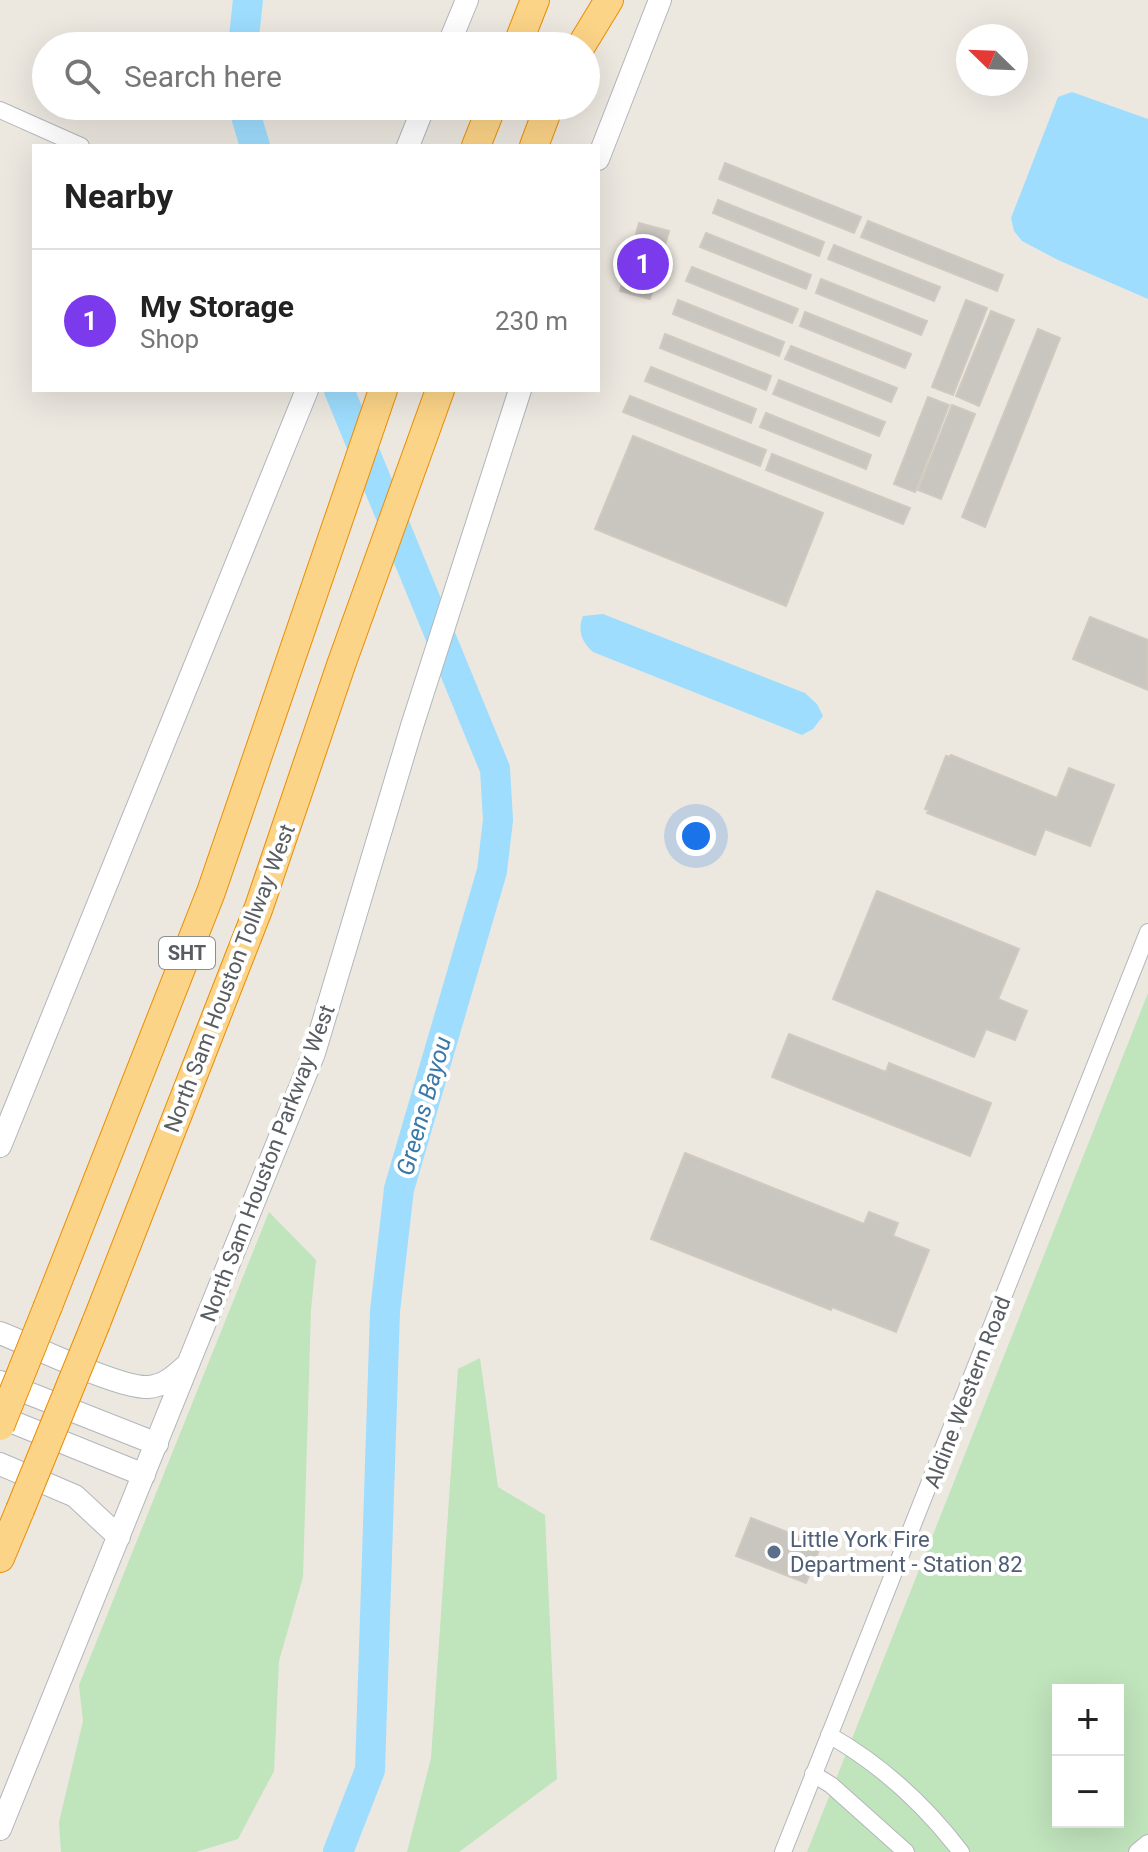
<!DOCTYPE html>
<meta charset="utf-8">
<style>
body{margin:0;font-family:Roboto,sans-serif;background:#f6f6f6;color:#222}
.controls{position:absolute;right:24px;bottom:24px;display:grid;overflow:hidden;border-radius:0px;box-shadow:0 8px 32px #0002}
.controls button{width:72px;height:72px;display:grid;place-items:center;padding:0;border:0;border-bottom:2px solid #e0e0e0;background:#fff;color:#222;font:40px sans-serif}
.compass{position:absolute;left:956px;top:24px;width:72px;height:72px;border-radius:50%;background:#fff;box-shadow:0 8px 32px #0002;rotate:293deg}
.you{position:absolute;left:696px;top:836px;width:28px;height:28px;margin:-20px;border:6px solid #fff;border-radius:50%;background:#1a73e8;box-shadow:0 0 0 12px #1a73e833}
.badge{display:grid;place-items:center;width:52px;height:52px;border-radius:50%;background:#7c3aed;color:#fff;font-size:26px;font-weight:700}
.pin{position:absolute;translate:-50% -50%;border:4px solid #fff;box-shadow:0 2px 8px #0006}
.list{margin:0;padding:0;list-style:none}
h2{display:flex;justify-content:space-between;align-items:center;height:104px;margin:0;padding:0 32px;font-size:34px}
h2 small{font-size:26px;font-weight:400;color:#767676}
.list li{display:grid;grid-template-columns:52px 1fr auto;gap:24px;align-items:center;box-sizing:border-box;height:144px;padding:0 32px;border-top:2px solid #e0e0e0}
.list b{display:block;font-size:30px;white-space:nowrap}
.list p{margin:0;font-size:26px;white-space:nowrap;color:#767676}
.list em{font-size:26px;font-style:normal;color:#767676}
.icon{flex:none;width:44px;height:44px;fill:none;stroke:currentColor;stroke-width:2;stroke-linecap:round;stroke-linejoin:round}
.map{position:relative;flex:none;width:1148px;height:1852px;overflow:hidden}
.search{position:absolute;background:#fff;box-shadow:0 8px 32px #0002;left:32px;top:32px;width:568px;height:88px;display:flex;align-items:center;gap:20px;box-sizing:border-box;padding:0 28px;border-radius:44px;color:#767676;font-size:30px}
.panel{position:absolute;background:#fff;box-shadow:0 8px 32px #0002;left:32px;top:144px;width:568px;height:248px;border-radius:0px}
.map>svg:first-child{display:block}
</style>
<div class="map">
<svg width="1148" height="1852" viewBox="0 0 1148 1852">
<rect width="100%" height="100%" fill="#ece8e0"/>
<path fill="#c0e4bc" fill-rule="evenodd" d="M1148 993V1852H807ZM1058 1690H1118V1822H1058Z
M269 1212 316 1260 311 1310 303 1577 279 1661 274 1771 238 1839 196 1852H61L59 1822 83 1721 79 1685Z
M480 1358 498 1487 545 1515 557 1779 459 1852H407L431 1758 458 1369Z"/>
<path fill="#9eddfe" d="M1072 92 1148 119V299L1058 260 1022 241 1014 231 1011 218 1058 97Z
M603 614 805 693 817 704 823 716 813 729 802 735 593 652C582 642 577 631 583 616Z"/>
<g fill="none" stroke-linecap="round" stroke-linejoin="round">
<path stroke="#9eddfe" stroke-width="30" d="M243 46 248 0
M243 106 255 146
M338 1852 370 1770 385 1311 399 1189 492 871 498 820 495 769 339 390"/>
</g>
<path fill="#c9c5bf" stroke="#d0c9bf" stroke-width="2" d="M725 163 861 217 854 233 719 179Z
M718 200 824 242 819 256 713 213Z
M868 221 1003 275 997 291 861 237Z
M639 223 669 231 650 299 620 291Z
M706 233 811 275 806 289 700 247Z
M834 245 940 287 934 301 828 259Z
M692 267 798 309 792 323 686 281Z
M821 279 927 321 921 335 816 293Z
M678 300 784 342 779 356 673 314Z
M966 300 987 308 953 395 932 387Z
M991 311 1014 320 979 406 956 396Z
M805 312 911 354 905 368 800 326Z
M1038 329 1060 338 985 527 962 517Z
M665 334 771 376 766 390 660 348Z
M791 346 897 388 891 402 785 359Z
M651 367 756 409 751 423 645 381Z
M779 380 885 422 879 436 773 394Z
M630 396 766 450 760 466 623 412Z
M928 397 949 405 915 492 894 484Z
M952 405 975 414 941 499 918 490Z
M766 413 871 455 866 469 760 427Z
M633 436 823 513 786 606 595 529Z
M772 454 910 508 903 524 766 470Z
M1090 617 1148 640V690L1073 659Z
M951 755 1057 798 1069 768 1114 785 1090 846 1045 829 1035 855 927 813 929 810 925 809 946 756 950 757Z
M877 891 1019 949 998 999 1027 1011 1015 1040 986 1029 974 1057 833 999Z
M789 1034 886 1072 889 1063 991 1103 970 1156 772 1077Z
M685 1153 864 1224 869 1212 898 1223 893 1236 929 1250 896 1332 832 1307 831 1310 651 1239Z
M751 1518 821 1545 806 1583 736 1556Z"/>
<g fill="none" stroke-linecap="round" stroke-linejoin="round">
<g stroke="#b3b7bb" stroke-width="18">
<path id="street" d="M0 110 81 146
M829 1735C880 1764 925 1805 961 1852
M813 1774 831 1785 906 1852
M783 1852 1148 932
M1137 1852 1148 1843"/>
</g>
<g stroke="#b2b6bb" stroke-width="24">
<path id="secondary" d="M448 46 467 0
M408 146 424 106
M598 159 660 0
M0 1146 307 390
M0 1333C31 1345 120 1389 148 1387 164 1386 175 1376 186 1366
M0 1382 157 1444
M0 1417 144 1475
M0 1464 75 1496 119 1537
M0 1829 314 1053 412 726 520 390"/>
</g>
<g stroke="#ea8d02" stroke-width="30">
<path id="highway" d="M517 46 535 0
M581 46 609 0
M476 146 492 106
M534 146 549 106
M48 1306 211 892 383 390
M96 1323 259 907 341 665 440 390
M0 1558 20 1510"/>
</g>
<use href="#street" stroke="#fff" stroke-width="16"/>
<use href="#secondary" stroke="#fff" stroke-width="22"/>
<use href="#highway" stroke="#fcd487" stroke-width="28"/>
<g stroke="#ea8d02" stroke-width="30" stroke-linecap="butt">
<path id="highway-bridge" d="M0 1426 48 1306
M20 1510 96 1323"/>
</g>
<use href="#highway-bridge" stroke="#fcd487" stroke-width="28"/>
</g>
<circle fill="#5c6f8a" stroke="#fff" stroke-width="3" cx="774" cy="1552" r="8"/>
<g text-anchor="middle" stroke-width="8" stroke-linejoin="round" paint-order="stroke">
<rect fill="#fff" stroke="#8b8e90" stroke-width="2" x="159" y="937" width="56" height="32" rx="6"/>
<g font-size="20" font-weight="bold" fill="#595d61">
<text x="187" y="960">SHT</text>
</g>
<g font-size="22" fill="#595d61" stroke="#fff">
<text transform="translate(229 978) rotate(-69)" y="8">North Sam Houston Tollway West</text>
<text transform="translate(267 1163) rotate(-69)" y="8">North Sam Houston Parkway West</text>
<text transform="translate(967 1392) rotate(-69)" y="8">Aldine Western Road</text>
</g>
<g font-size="22" fill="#4e5e75" stroke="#fff" text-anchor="start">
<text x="790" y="1547">Little York Fire<tspan x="790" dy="25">Department - Station 82</tspan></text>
</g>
<g font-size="24" font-style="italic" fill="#3a79a7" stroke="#fff">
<text transform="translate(424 1106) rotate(-74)" y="8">Greens Bayou</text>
</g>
</g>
</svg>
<div class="controls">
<button>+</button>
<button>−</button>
</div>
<svg class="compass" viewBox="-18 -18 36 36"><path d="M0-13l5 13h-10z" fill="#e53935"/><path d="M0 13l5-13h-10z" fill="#767676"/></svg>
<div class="you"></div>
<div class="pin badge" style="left:643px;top:264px">1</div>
<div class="search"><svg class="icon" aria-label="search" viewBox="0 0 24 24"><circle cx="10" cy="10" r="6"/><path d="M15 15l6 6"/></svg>Search here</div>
<section class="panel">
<h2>Nearby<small></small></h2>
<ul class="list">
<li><span class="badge">1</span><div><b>My Storage</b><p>Shop</p></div><em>230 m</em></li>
</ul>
</section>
</div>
